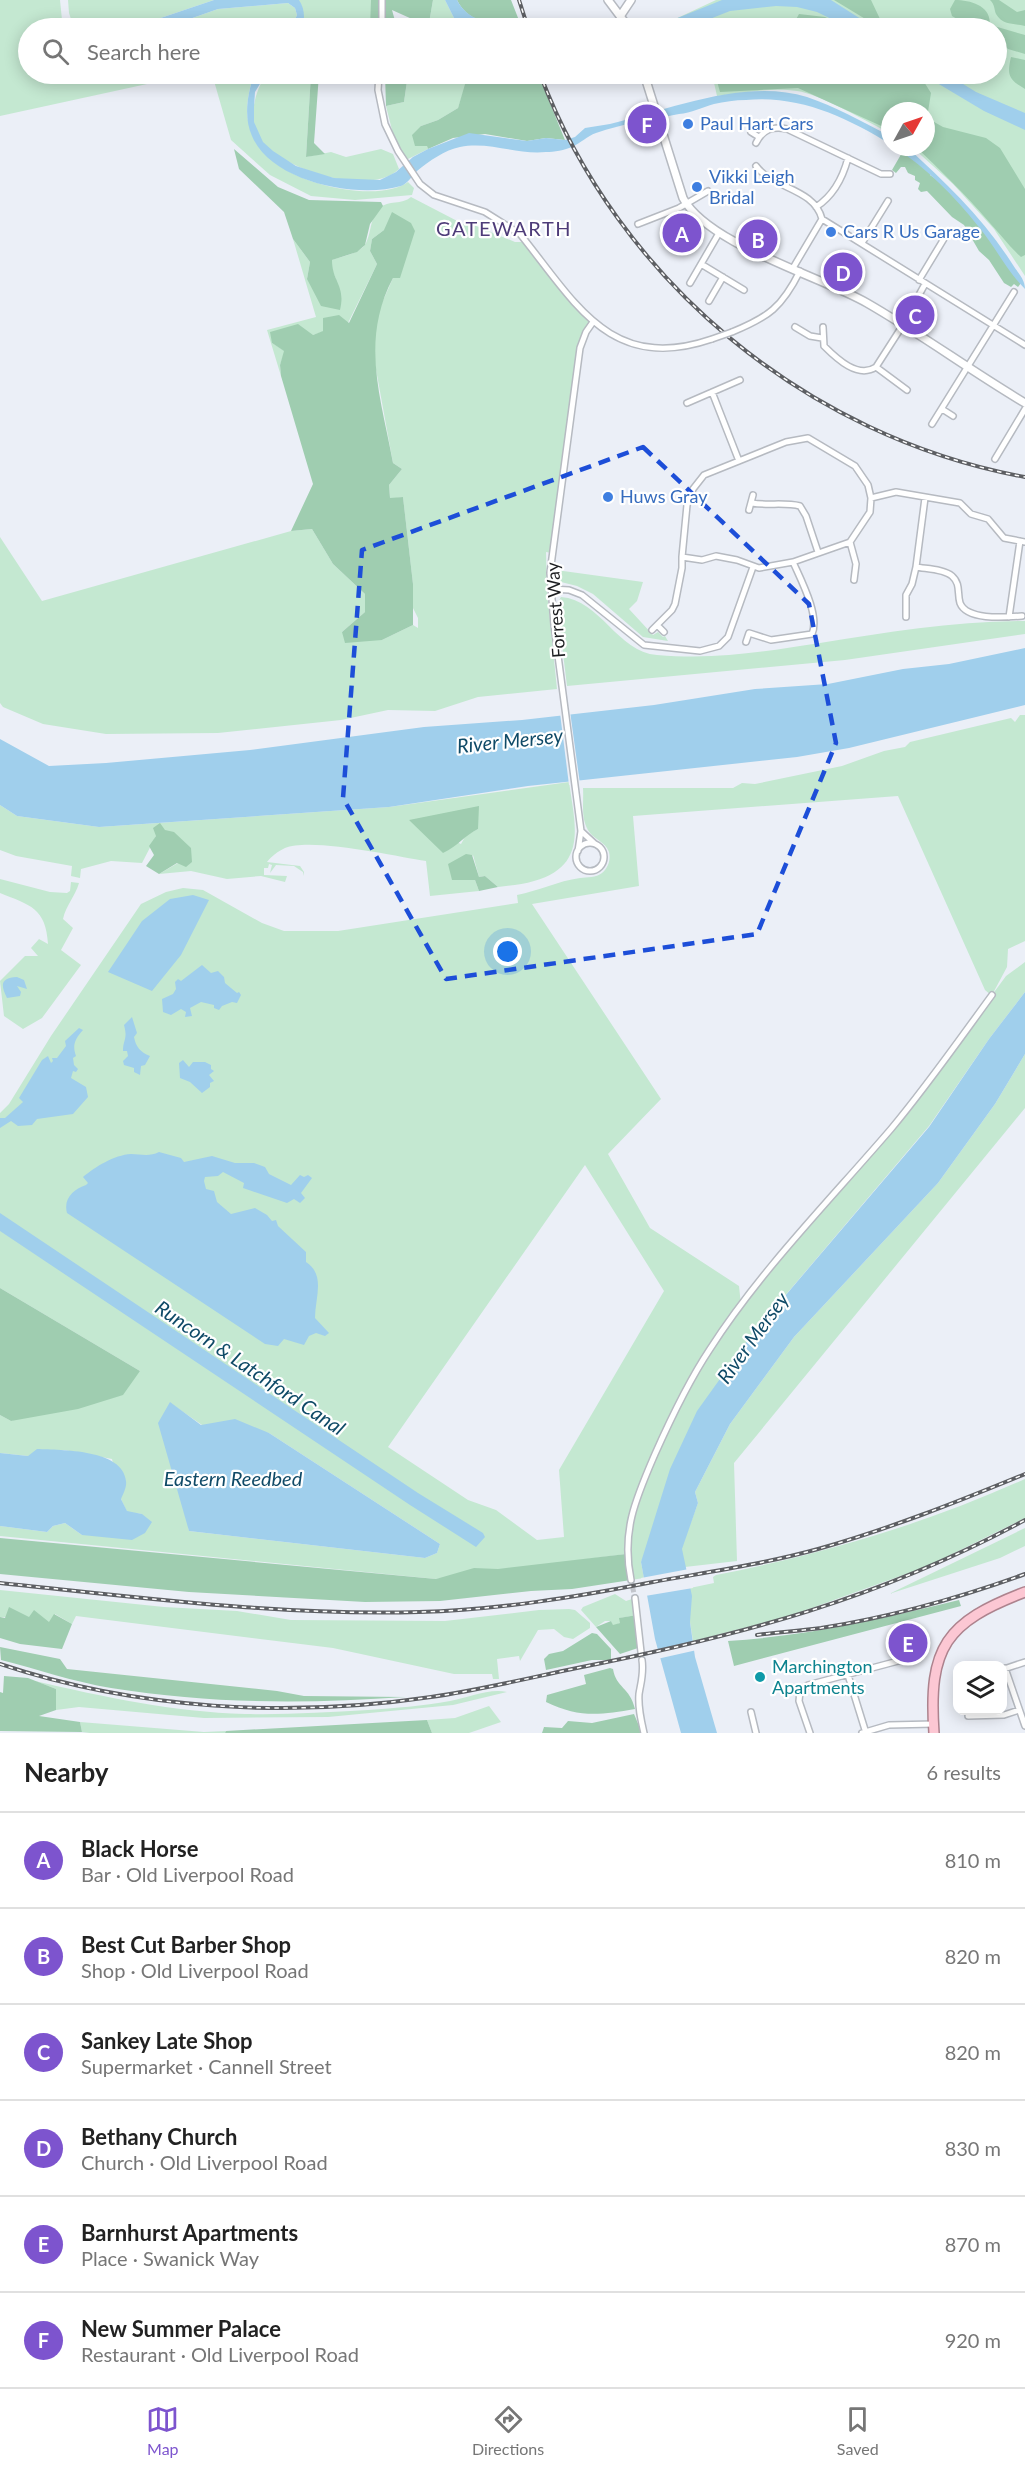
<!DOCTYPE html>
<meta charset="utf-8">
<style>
body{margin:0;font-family:Lato,sans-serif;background:#f2f2f2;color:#222}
.controls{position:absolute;right:18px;bottom:18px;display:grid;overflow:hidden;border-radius:12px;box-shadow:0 3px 15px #0003}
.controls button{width:54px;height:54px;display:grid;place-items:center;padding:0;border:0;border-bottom:2px solid #e0e0e0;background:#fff;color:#222;font:30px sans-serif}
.compass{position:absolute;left:881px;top:102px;width:54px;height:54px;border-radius:50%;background:#fff;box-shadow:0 3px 15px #0003;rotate:50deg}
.you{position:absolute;left:508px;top:952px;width:21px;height:21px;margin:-15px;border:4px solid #fff;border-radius:50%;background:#1a73e8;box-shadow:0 0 0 9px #1a73e833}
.badge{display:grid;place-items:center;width:39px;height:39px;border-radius:50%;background:#7d54ce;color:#fff;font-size:20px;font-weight:700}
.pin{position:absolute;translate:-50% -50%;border:3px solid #fff;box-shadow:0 2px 6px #0006}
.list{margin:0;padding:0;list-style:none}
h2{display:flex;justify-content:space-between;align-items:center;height:78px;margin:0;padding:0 24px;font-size:26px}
h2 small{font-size:20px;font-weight:400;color:#767676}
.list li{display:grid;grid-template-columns:39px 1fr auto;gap:18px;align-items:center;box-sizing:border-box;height:96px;padding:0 24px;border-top:2px solid #e0e0e0}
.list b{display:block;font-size:22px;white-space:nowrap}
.list p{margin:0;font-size:20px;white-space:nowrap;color:#767676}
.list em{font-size:20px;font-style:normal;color:#767676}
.icon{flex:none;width:33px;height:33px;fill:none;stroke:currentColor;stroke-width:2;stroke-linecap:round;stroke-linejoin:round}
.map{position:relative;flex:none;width:1025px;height:1733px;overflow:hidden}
.search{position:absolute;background:#fff;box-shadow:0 3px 15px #0003;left:18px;right:18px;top:18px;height:66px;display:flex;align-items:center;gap:15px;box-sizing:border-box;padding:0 21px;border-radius:33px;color:#767676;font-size:22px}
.sheet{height:654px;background:#fff}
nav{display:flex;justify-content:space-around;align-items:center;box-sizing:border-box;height:84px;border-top:2px solid #e0e0e0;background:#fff;font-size:16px;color:#767676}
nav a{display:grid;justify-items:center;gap:3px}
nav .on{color:#7d54ce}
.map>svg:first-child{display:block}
</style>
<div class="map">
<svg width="1025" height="1733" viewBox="0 0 1025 1733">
<rect width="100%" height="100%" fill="#ebeff7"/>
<path fill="#c4e8d1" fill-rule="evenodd" d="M0 0H60L62 20 65 28H28V74H193L0 116Z
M68 0H214L131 28H74L69 13Z
M299 0H371V28H302L303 25Z
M433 0H445L457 24 462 28H432L429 23Z
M716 0H1025V276L994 229 953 184 912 147H926V111H890V133C867 122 820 94 797 91 771 87 743 93 717 96L712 74H996V28H656Z
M288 3 295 8 297 15 291 28H164L218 9Z
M212 74H254C250 86 244 111 249 124 253 133 268 156 275 162 300 185 379 203 408 182L414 188 412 195 355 200 311 196 270 175 231 140Z
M266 74H311L306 157 331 152 346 157 381 149 393 154 399 169C370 197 287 171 263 143 246 121 254 94 266 74Z
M408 74 469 75 458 108 438 120 421 126 428 149 406 160 393 134 386 106 404 102Z
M411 197 463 224 469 223 515 242H526L593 322 581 342 552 553 546 552 547 591 557 689 478 697 435 711 388 710 341 720 218 733 106 734 43 724 3 707 0 703V537L42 601 291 531 312 529 333 564 365 594V612L342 632 382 640 413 625 418 628V618L413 608V584L403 497 390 499 389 485 402 469 393 463 375 364 374 346 378 312 393 278 384 230 372 239 370 251 377 264 348 323 313 335 272 343 285 351 280 365 281 376 267 330 316 317 293 239 310 262 307 279H336L332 270V260C342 256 360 254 366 243 372 231 369 220 380 208 388 200 402 205 411 197Z
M556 570 643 582 637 601 629 609 653 635 658 632 663 637 665 636 668 641 643 637 593 594 577 586 557 581Z
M561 597C601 600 617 652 657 655 716 660 762 652 820 643 888 632 956 621 1025 621V634L845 660 567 686 557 604Z
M1020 715H1025V941L1008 949 1007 967 992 995 1006 976 1025 962V992L989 1039 929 1126 750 1337 641 1562 644 1578 631 1580 626 1554 436 1579 0 1536V1526L47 1532 53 1526 65 1523 82 1535 142 1514 127 1512 121 1499 112 1459 64 1450 28 1456 0 1453V1415L11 1421 140 1371 0 1288V1113L9 1104 51 1036 141 904 166 892 183 888 203 890 262 923 284 931H338L518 903 517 895C538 891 558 881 580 878 587 877 596 878 602 873 608 868 611 860 609 852 605 842 596 840 590 833 580 820 584 803 583 788H733L742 783 755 784 842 766 884 751 905 747 910 742 1011 718 1015 722ZM898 796 985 990 992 996 892 1127 741 1305 739 1286 650 1228 608 1154 661 1099 532 904 639 886 633 816ZM585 1165 664 1291 559 1470 564 1537 537 1540 496 1510 468 1500 388 1447ZM170 1403 202 1425 269 1433 440 1544 437 1553 425 1558 189 1531Z
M569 782C575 825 588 866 534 881 523 885 510 885 498 887L485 876 479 877 473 855 452 880H475L479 891 430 896 426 861C395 856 310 837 285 848 277 852 272 856 267 862L300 866 304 872 303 876V872L294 866 276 865 270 873 272 865 269 864 268 868H264V875L287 876 285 882 261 876 227 879 191 871 159 874 178 863 156 836 142 863 111 861 81 869 80 878 71 876 72 866 16 856 0 850V805L17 816 99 827 389 807ZM409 820 478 829 466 835 461 844Z
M0 879 50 892 67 893 70 891 71 882 79 883C75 897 66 905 63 919L73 928 61 950 81 965 42 1018 23 1029 4 1016 0 981 25 956H38L31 948 39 939 48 944C46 908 30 905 0 893Z
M1025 1054V1108L734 1463 737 1561 685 1567 681 1549 698 1503 695 1492 730 1424 794 1337 938 1183 995 1104Z
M1025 1479V1518L928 1566 787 1617 693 1641 690 1622V1588L714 1583 713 1577 716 1575C823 1554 925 1524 1025 1479Z
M1025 1528V1546L1000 1558 889 1594Z
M0 1590 164 1607 237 1611 291 1620 445 1621 539 1610 569 1609 575 1610 590 1623V1628L573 1639 564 1637 554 1629 538 1630 520 1661 519 1656 497 1659 499 1679H493L492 1674H454L333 1648 76 1616 72 1624 55 1614 50 1623 29 1618 0 1617Z
M615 1594 626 1601 635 1598 637 1615 620 1618V1623L613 1626 611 1621H605L596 1627 581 1610 583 1607Z
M35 1681C104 1697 174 1712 245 1714 286 1715 327 1712 368 1710 395 1708 423 1706 450 1701 468 1698 489 1688 507 1692L453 1705 328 1717 204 1718 79 1707 56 1710V1689Z
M489 1706 501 1722 469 1733H432L427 1720 455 1718Z
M80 1722 204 1732 226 1731 225 1733H90L82 1732Z"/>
<path fill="#9fcdb0" d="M371 0H433L429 23 432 28 392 10 397 28H370Z
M457 0H511L522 28C498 25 469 25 457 0Z
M834 0H871L880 19 878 22 872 23Z
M955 0C972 0 994 7 989 28L971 24 967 25 952 16 950 9Z
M990 0H999L1017 12 1025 10V26C1015 23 1003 26 996 14 994 9 995 5 990 0Z
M799 14 825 17 847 28H795L794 23Z
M994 26 1025 35V54L1008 49 999 41 996 28H994Z
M1011 57 1025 60V89C1008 79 1007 75 1011 57Z
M311 74H319L314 143 325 154 306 157Z
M385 74H408L404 102 386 106Z
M468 74H516L526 80 528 78 524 74H538L565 140 546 138 527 141 485 134 453 138 428 149 427 146H415L412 135 421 126 438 120 458 108Z
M715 74H919L931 93 927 118 943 127 986 138 1000 148 1025 189V255L1021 257C1009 246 1000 234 989 222 966 195 941 171 916 147H926V111H890V130L798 88 720 92Z
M234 149 278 187 309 200 381 202 383 206 370 224 365 245 357 252 332 260C332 282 346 285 340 310L321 306 307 279 310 262 293 239 284 212 239 169Z
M903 151 930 172V175L936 179 971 214 1021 283 1018 287 1014 284 1011 287 1004 283 989 260 979 251 964 225 952 217 927 191 921 192 918 189 920 183 915 180V176L908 173 905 167H901L896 173 892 170Z
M392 212 411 223 415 231 400 278H393C360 341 381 397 393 463L402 469 389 485 390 498 403 497 413 584V625L382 640 345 643 342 632 365 612V594L333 564 312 529 291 531 313 484 281 376 280 365 284 351 272 343 270 332 298 324 313 335 323 331V318L339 315 349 323 377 264 370 251 372 239 384 230Z
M479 806 478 829C464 836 458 846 443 853L409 820Z
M160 823 165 830 174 832 191 848 192 862 186 867 177 863 159 874 146 866 154 855 149 846 156 836 153 828Z
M466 854 472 855 479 877 485 876 498 887 479 891 475 880H452L448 864Z
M0 1288 140 1371 123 1395 78 1409 11 1421 0 1415Z
M0 1538 436 1579 474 1568 498 1569 626 1554 631 1580 572 1589 531 1591 440 1601 365 1602 189 1592 0 1574Z
M959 1600 961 1606 734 1666 728 1641C807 1636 882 1619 959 1600Z
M9 1607 29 1617 34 1610 49 1622 54 1614 72 1624 62 1649 20 1644 0 1638V1617L5 1618Z
M637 1615 641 1647 620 1654 596 1627 611 1621 613 1625 620 1623 619 1618Z
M592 1633 597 1634 611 1649V1660H592L546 1670 544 1659 549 1654 563 1651Z
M0 1647 60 1659 67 1669 277 1691 304 1696 406 1697C303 1704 213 1704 111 1688 74 1682 37 1669 1 1660Z
M610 1668 613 1669C616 1688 630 1687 635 1709 600 1715 579 1718 546 1702L547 1695 586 1684 584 1675Z
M4 1676 28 1678 56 1689V1710L39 1716 80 1722 82 1732 0 1731V1692L3 1693Z
M634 1714 642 1733H542L544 1727 562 1728 568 1721 592 1723Z
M427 1720 432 1733H225L226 1731Z"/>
<path fill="#a0cfec" d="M214 0H299C305 9 305 19 302 28H291L297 15 295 8 288 3 218 9 164 28H131Z
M445 0H457C469 24 497 24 520 28H462L457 24Z
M722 0H831L875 28H850L817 12 797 7 776 6 730 11 687 28H653Z
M254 74H266L255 92 254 107V122L263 142 273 151 296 166 334 178 380 180 396 172 413 157 428 149 469 133 527 141 546 138 565 140 575 137 585 128 610 124C670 109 746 78 807 97 834 106 861 121 886 134L890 136V144C846 117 799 95 746 100 735 100 724 102 714 104 703 107 691 113 679 114 652 119 622 124 596 133 587 136 581 143 572 147 565 150 554 152 546 152 517 155 489 141 460 147 445 150 429 161 417 171 412 176 407 184 401 186 357 199 271 182 252 136 243 116 248 93 254 74Z
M922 74H947L976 92 1025 113V130L984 111Z
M894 147H907C947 184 984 219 1013 265 1018 273 1025 279 1025 289 1006 270 995 246 978 226 955 197 926 167 894 147Z
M1025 648V705L849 748 797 757 528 786 389 807 99 827 17 816 0 805V739L49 766 106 763 250 750 424 727 522 720 654 705 755 689 828 684 903 669 949 664Z
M193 895 209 900 181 955 152 991 108 972 142 921 170 899Z
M202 965 211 973 218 971 224 977 225 983 237 993 239 992 241 995 237 1003 232 1002 222 1006 219 1010 214 1008V1005L201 1002 190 1008 192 1016 185 1017 186 1012 181 1009 171 1015 163 1012 162 999 173 994 176 989 175 982 178 979 181 981Z
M17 977 24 980 27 989 17 986 21 992 20 996 7 998C0 984 1 978 17 977Z
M1025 992V1054L995 1104 938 1183 794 1337 730 1424 695 1492 698 1503 682 1549 692 1596 690 1622 695 1657 717 1733H681L655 1639 641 1562 670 1469 697 1411 750 1337 929 1127 989 1039Z
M132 1017 137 1033 134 1037C136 1047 140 1052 150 1056L145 1065 141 1066 140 1075 134 1072V1068L124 1065 123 1061 128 1056 127 1051H123C123 1039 128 1040 124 1025Z
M79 1028 83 1030C75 1039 72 1045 76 1056L73 1058 74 1065 78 1069 76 1072 73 1071 71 1078 86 1087 88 1097 73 1114 37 1119 32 1125 18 1126 11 1121 0 1128V1118H5L23 1102 19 1098 42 1060 48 1056 51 1063 53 1061 52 1058H57L66 1046 65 1041Z
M183 1060 189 1067 193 1062H205L211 1065V1069L214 1071 209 1075 214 1081 210 1083V1087L202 1093 190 1082 180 1078 179 1063Z
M159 1152 181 1158 184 1162 212 1156 235 1163H254L265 1167 269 1174 291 1185 300 1175 304 1177 308 1175 312 1178 301 1193 305 1198 300 1203 294 1199 287 1203 243 1188 244 1183 223 1172 218 1176 205 1177 204 1181 206 1189 214 1191 217 1202 231 1214 255 1208 267 1215 272 1221 276 1220 278 1226 306 1252V1262C326 1275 315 1298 315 1318L329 1333 325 1336 316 1333 309 1336 304 1345 284 1339 278 1346 265 1344 67 1213C63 1198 74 1189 86 1185L88 1183 83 1177C95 1167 114 1155 131 1154 141 1154 149 1157 159 1152Z
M0 1213 418 1493 483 1533 485 1537 476 1547 410 1505 0 1231Z
M170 1402 201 1425 235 1419 269 1433 440 1544 437 1553 425 1558 189 1531 158 1423Z
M37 1449C61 1450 123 1449 126 1481 127 1487 123 1494 121 1499L127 1511 142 1514 152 1522 145 1533 132 1540 82 1535 65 1523 53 1526 47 1532 0 1526V1453L28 1456Z"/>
<path fill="#ebeff7" d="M570 711 580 784 569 785 560 713Z
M689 1569 693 1588 645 1596 641 1578Z
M696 1641 697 1650 657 1659 654 1650Z"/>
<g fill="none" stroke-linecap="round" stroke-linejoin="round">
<path stroke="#c2c5cc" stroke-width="5" stroke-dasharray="5 2.5" stroke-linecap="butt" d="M631 1580 635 1598"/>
<g stroke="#b6bac1" stroke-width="8">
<path id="minor" d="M382 28V0
M379 74 378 90 385 124 398 151 420 184 434 195 485 212 520 234C575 302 610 374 712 339
M751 132 759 137
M756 143C763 129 773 126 787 129L881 174H890
M756 166C773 189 814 188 822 219
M816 207C833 196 843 177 848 158
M822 219 1025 345
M638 224 679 208 708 191
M862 243 888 201
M701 264 744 290
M793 268 822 219
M919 280 945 237
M690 283 719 233
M709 301 723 277
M795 327 810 336 822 338
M823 327 824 346C837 359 858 379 876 367
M732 332C769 317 782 307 800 271
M907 390 876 367 901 328 925 284
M712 392 739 461
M687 403 740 380
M942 409 953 416
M932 424 1014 292
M995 459 1025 409
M871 498 896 492 960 503 971 514 988 519 1004 538 1025 542
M752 503C768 506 784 502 800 506L806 516 818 552
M749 510 753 495
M850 542 856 564 854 580
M916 567C926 569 944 569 952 576 961 584 957 593 960 603 967 621 1007 617 1022 616
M551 589 569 590 582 595 644 645 700 651 719 646 728 637 753 567
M906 617V595L912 584 916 567 925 498
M1009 617 1020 541
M657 625 664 632
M652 630 672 610 675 604 682 568V557L687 505 693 489 704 475 786 442 808 438 855 466 868 485 871 498 870 512 850 542 793 562 759 568 737 560 716 556 702 560 682 557
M746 642 749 633 771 640 812 634C820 616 801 580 793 562
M581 831 595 844
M576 857a14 14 0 1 1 28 0a14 14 0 1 1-28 0Z
M578 851 581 831 554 625 550 573 580 348 586 332 593 322
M631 1580C621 1531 636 1498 655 1454 671 1418 688 1382 710 1349 760 1271 830 1200 891 1129 927 1086 959 1040 992 995
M635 1598 641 1652
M642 1660C644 1673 641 1682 639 1694 638 1708 641 1720 644 1733
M1005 1668 1025 1726
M1004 1669 1025 1662
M848 1675 866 1733
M751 1712 756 1733
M968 1716 1004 1715 1019 1710
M810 1733 799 1701 800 1691 808 1685 917 1656
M862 1733 889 1725 934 1724"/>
</g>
<g stroke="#b6bac1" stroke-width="10">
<path id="tertiary" d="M608 0 629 28
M621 15 631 0
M644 74 683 198C707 244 820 276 867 303 921 334 971 371 1025 403"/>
</g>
<g stroke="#ad838e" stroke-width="12">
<path id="trunk" d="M934 1733C928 1647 946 1622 1025 1592"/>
</g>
<use href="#minor" stroke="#fff" stroke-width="5"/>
<use href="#tertiary" stroke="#fff" stroke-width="7"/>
<use href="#trunk" stroke="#fcc7d3" stroke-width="9"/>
<g stroke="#5d5f63" stroke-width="4">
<path id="rail" d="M519 0 528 28
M540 74C618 281 807 437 1025 477
M0 1583C139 1597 279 1616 419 1612 498 1610 576 1597 653 1582 708 1572 764 1564 818 1549 889 1529 957 1502 1025 1474
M757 1635C778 1632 799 1631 821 1628 890 1617 959 1598 1025 1574
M0 1664C137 1710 289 1718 431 1697 480 1690 529 1678 577 1668 739 1636 879 1599 1025 1520"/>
</g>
<use href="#rail" stroke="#fff" stroke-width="1.5" stroke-dasharray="4.5" stroke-linecap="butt"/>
<g stroke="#b6bac1" stroke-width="8" stroke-linecap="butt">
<path id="minor-bridge" d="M712 339 732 332"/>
</g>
<use href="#minor-bridge" stroke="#fff" stroke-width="5"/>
</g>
<path fill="none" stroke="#1d4ed8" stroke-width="4.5" stroke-dasharray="12 8" stroke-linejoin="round" d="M643 447 809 604 836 743 757 934 446 979 343 798 362 550Z"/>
<g fill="#3f7fe0" stroke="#fff" stroke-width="2">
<circle cx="688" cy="124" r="6"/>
<circle cx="697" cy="187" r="6"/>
<circle cx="831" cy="232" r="6"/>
<circle cx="608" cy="497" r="6"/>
</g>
<circle fill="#0f9aa8" stroke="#fff" stroke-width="2" cx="760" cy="1677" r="6"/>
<g text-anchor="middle" stroke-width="4.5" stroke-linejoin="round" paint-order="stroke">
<g font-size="18" fill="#366cbe" stroke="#fff" text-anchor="start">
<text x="700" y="130">Paul Hart Cars</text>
<text x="709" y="183">Vikki Leigh<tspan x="709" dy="21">Bridal</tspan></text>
<text x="843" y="238">Cars R Us Garage</text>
<text x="620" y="503">Huws Gray</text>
</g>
<g font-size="18" fill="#1d1e21" stroke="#fff">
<text transform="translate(556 610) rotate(-94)" y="6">Forrest Way</text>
</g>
<g font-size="18" fill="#0d838f" stroke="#fff" text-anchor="start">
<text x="772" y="1673">Marchington<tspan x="772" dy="21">Apartments</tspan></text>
</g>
<g font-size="20" letter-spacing="1.5" fill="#4e3c79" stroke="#fff">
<text x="504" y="236">GATEWARTH</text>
</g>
<g font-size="20" font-style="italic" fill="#0f4a67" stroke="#fff">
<text transform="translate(510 741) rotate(-6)" y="7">River Mersey</text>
<text transform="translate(753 1338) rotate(-54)" y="7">River Mersey</text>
<text transform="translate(250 1368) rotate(34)" y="7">Runcorn &amp; Latchford Canal</text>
<text x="233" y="1486">Eastern Reedbed</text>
</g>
</g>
</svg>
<div class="controls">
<button><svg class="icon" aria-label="layers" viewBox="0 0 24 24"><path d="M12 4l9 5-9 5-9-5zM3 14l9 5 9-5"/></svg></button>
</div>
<svg class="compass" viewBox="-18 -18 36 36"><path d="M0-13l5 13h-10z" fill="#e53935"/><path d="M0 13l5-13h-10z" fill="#767676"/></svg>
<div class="you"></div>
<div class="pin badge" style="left:682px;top:233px">A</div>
<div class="pin badge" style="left:758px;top:239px">B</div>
<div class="pin badge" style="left:915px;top:315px">C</div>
<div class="pin badge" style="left:843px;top:272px">D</div>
<div class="pin badge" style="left:908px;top:1643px">E</div>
<div class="pin badge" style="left:647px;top:124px">F</div>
<div class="search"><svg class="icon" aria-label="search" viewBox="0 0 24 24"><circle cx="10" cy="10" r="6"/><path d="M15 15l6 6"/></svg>Search here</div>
</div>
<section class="sheet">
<h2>Nearby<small>6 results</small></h2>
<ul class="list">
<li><span class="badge">A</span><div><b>Black Horse</b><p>Bar · Old Liverpool Road</p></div><em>810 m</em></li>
<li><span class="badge">B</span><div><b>Best Cut Barber Shop</b><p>Shop · Old Liverpool Road</p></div><em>820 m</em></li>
<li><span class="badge">C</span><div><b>Sankey Late Shop</b><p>Supermarket · Cannell Street</p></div><em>820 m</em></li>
<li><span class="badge">D</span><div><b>Bethany Church</b><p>Church · Old Liverpool Road</p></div><em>830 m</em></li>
<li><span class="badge">E</span><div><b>Barnhurst Apartments</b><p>Place · Swanick Way</p></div><em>870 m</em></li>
<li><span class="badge">F</span><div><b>New Summer Palace</b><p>Restaurant · Old Liverpool Road</p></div><em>920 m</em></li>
</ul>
</section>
<nav>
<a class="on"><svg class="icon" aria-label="map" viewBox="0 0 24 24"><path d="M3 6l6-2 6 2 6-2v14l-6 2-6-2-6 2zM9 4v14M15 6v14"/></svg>Map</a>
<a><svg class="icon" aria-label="directions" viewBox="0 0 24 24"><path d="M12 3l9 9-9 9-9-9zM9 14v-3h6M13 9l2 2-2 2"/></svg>Directions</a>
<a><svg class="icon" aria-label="saved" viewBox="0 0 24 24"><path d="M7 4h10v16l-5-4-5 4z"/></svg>Saved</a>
</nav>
